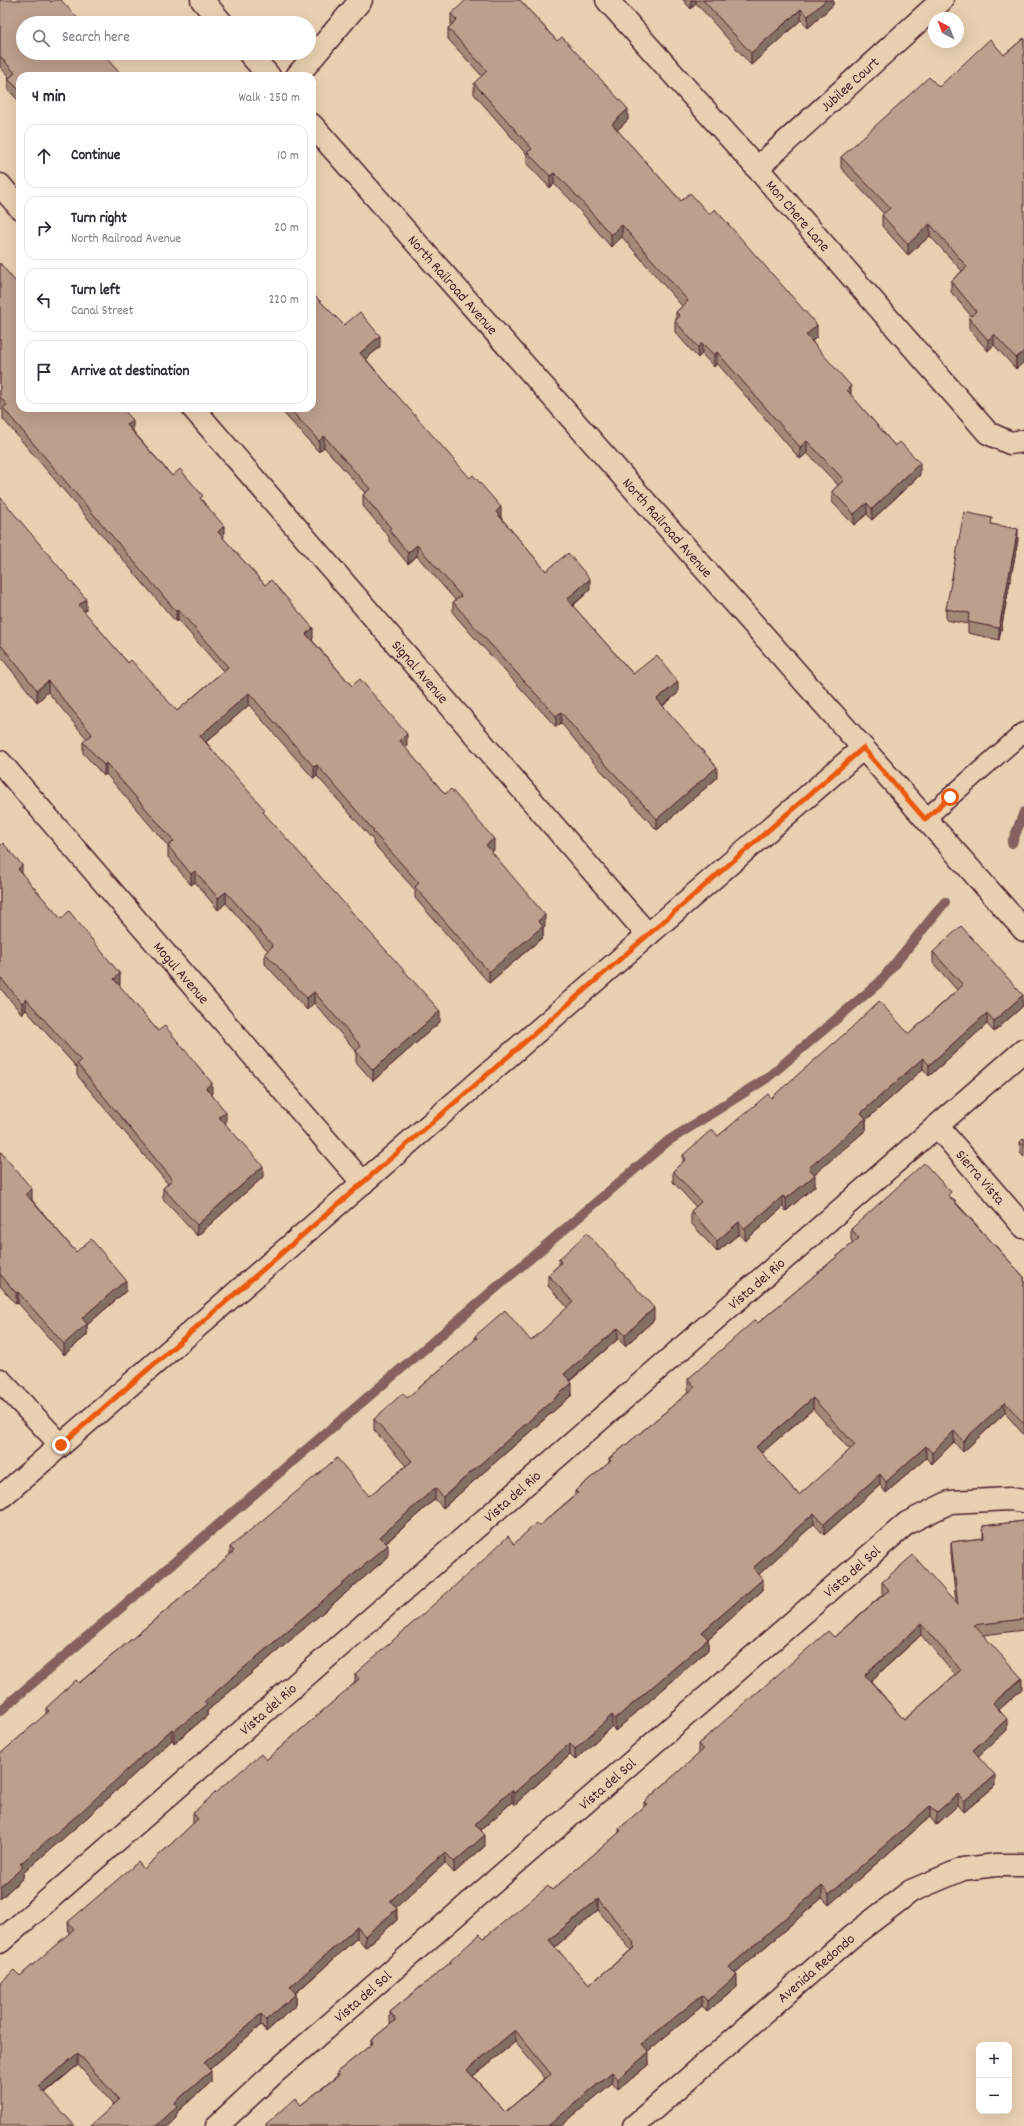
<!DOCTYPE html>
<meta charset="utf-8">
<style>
body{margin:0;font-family:Dekko,sans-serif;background:#f2f2f3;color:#2b2b33}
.controls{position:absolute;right:12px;bottom:12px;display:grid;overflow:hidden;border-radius:8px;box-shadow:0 4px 16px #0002}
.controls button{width:36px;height:36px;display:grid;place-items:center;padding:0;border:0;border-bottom:1px solid #e1e1e2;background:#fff;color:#2b2b33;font:20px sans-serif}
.compass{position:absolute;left:928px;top:12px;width:36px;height:36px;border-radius:50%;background:#fff;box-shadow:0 4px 16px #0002;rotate:318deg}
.stop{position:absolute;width:12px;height:12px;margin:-9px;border:3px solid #ea580c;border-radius:50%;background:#fff}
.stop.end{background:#ea580c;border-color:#fff;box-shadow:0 1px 4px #0008}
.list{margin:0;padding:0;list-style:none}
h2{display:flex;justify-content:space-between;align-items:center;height:52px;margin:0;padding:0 16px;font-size:17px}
h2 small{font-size:13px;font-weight:400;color:#7c7c81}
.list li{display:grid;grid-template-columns:26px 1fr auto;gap:12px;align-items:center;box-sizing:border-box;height:64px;margin:0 8px 8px;padding:0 8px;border:1px solid #e1e1e2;border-radius:12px}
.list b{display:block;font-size:15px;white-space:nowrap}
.list p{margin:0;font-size:13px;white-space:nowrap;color:#7c7c81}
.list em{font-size:13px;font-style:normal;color:#7c7c81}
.icon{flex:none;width:22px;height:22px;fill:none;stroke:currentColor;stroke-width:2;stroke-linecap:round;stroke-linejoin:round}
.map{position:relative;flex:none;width:1024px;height:2126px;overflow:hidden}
.search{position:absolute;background:#fff;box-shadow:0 4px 16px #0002;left:16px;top:16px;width:300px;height:44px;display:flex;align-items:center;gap:10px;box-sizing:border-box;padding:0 14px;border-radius:22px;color:#7c7c81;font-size:15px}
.panel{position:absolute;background:#fff;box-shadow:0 4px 16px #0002;left:16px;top:72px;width:300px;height:340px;border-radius:12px}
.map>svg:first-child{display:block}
</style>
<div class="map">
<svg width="1024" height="2126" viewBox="0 0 1024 2126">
<rect width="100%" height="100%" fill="#e9d0b1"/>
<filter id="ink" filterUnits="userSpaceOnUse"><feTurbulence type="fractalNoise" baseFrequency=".025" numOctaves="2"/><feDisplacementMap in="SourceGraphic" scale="8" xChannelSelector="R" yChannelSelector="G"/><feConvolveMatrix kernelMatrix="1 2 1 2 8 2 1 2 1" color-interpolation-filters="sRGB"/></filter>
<g filter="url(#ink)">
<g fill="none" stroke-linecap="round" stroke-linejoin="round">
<path stroke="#85605d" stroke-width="10" d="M1012 843 1024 812
M0 1711 668 1141 767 1078 880 982 945 902"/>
<g stroke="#4a1f2b" stroke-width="21">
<path id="service" d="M925 819 1024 732"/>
</g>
<g stroke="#4a1f2b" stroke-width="25">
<g id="minor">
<path id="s1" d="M607 0 757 168 988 433 1010 443 1024 441"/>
<path d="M297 76 361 0"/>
<path id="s2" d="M757 168 942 0"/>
<path d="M0 185 20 208"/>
<path id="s3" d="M193 408 648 935"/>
<path id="s4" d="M0 762 363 1183"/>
<path id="s5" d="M937 1126 1024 1227"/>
<path d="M0 1380 61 1445"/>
<path d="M0 1498 863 748"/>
<path id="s6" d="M0 1942 1024 1050"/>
<path id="s7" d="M217 2126 274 2073 907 1523 950 1502 1010 1499 1024 1501"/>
<path id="s8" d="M634 2126 851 1937 911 1891 963 1869 996 1865H1024"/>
</g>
</g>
<g stroke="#4a1f2b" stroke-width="25">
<g id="tertiary">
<path d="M202 0 222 23"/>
<path d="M249 53 269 76"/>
<path id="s9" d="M312 125 1024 930"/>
</g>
</g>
<use href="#service" stroke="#e9d0b1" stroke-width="18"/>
<use href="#minor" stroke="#e9d0b1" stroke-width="22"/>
<use href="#tertiary" stroke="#e9d0b1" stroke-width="22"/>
</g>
<path fill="#a28978" stroke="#4a1f2b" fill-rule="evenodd" d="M0 0 20 76V102L8 90V79L10 78 0 67Z
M520 0 628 120 617 130 681 201 817 337 812 341 851 395 920 475 872 520 867 514 854 525 832 502V491L838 485 807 453 800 459 717 363 714 367 702 354 698 358 675 332V321L676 320V312L682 306 622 237 611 247 568 197 554 184 550 188 527 164V155L474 94V83L482 76 448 39V28L451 25V14Z
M683 0H833V5L808 28 801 20 751 65 696 3 691 9Z
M1024 38 1016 369 994 345 988 351 969 329V318L971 316 951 292V281L962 271 930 236 908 255 882 226V215L884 214 841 168V157L939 87 1004 55Z
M0 263 20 408 133 431 172 476 203 501 224 537 223 538 265 585 313 639 312 640 352 686 407 745 405 748 494 850 492 852 545 926 543 928V937L489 983 415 898V890L373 843V840L317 776 314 779 249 705 206 742 265 815 440 1022 373 1081 356 1062V1051L314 1003 307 1010 265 964V953L268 951 226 903 218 910 195 882 191 885 168 857V846L106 774 104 776 83 753V742L87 739 48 692 37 702 0 656V497L86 610 84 612 128 663 177 711 223 671 178 620 176 622 3 419V411L0 408Z
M344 325 380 347 366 359 546 571 590 590 573 606 633 674 678 693 663 706 717 778 657 830 593 762 561 723 556 727 472 635 453 613V602L456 601 417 556 408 564 389 541V537L363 506V495L365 493 324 447 319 452 279 408H312Z
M992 524 1018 540 999 640 968 633V624L946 620V609Z
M0 846 22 874 61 919 120 985 119 986 158 1031 212 1094V1095L226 1123H225L263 1177 197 1236 163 1199V1188L168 1184 77 1075V1068L26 1010 22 1014 0 988Z
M933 952 1023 1006 994 1032 987 1024 929 1076 923 1069 866 1120V1130L814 1174 815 1186 786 1211 783 1207 745 1241 739 1234 717 1252 691 1223V1211L696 1207 673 1182V1171L683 1162V1155L718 1136 771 1098 909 1034 957 990 933 963Z
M1024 1138V1157L1020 1153V1142Z
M0 1151 32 1200 76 1252 126 1291 87 1325V1335L64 1355 18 1303 16 1304 0 1286Z
M951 1197 1024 1277V1435L1005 1413 963 1452 954 1442 932 1464 926 1458 886 1493 880 1485 824 1535 814 1524 759 1574 763 1590 708 1639V1650L615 1731 612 1726 575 1760 570 1755 514 1805 512 1802 481 1830 485 1846 454 1873 445 1863 396 1907 397 1920 365 1948 357 1938 296 1993V2005L266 2032 261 2025 210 2069 211 2082 177 2112V2118L114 2105 78 2065 45 2093 0 2126 20 1976 69 1934 68 1922 144 1869 193 1824V1813L266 1760 355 1683V1674L514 1544 539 1526 575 1495V1491L609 1463V1459L689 1392 688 1390V1379L758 1323 853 1243 851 1240V1229ZM813 1409 850 1450 799 1495 761 1453Z
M559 1259 654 1320 625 1346 618 1339 570 1381 572 1395 443 1508 435 1499 386 1543 388 1557 207 1711V1716L174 1743 172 1740 82 1822 23 1873V1878L0 1899 46 1714V1708L79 1683 175 1603 230 1555V1547L369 1496 406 1466 374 1430V1419L407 1398 475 1340V1336L531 1341 568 1308 548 1286V1275L559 1265Z
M1024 1521V1630L983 1635 1022 1689 999 1710 1007 1730 978 1756 995 1786 964 1812 958 1805 936 1825 930 1817 829 1905 822 1898 735 1973 737 1987 707 2012 702 2006 648 2051 649 2064 618 2090 612 2083 561 2126H266V2124L301 2105 337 2076V2072L371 2045V2040L391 2024 390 2023V2012L450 1963V1961L484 1938 552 1890 619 1833V1829L644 1807V1802L698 1755V1744L834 1637 883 1594 882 1593V1582L956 1605 951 1553V1542L983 1538V1526ZM921 1635 955 1675 904 1720 871 1681ZM598 1910 631 1950 589 1985 555 1947ZM515 2042 545 2078 505 2112 473 2076Z"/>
<path fill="#846f62" stroke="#4a1f2b" d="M691 0H696V3L691 9Z
M826 0H833V5L808 28V16Z
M801 9V20L751 65V53Z
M628 109V120L612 135V124Z
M554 173V184L550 188V176Z
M930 224V236L908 255V244Z
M622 225V237L611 247V235Z
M817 325V337L806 346V335Z
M994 334V345L988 351V340Z
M380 336V347L360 364V353Z
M702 343V354L698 358V347Z
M1024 351V362L1016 369V358Z
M717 352V363L714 367V355Z
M851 386V398L847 390Z
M133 420V431L127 425Z
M324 436V447L319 452V441Z
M807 441V453L800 459V447Z
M920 463V475L872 520V509Z
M867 503V514L854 525V514Z
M501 507V518L496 512Z
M224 526V537L218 543V532Z
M1018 529V540L999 640V628Z
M417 545V556L408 564V553Z
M590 579V590L567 610V599Z
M86 599V610L79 616V605Z
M178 609V620L176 622V611Z
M313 628V639L306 645V634Z
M48 681V692L37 702V690Z
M678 682V693L657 710V699Z
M249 693V705L200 747V736Z
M561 712V723L556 727V716Z
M407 734V745L400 752V741Z
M106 763V774L104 776V765Z
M317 765V776L314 779V767Z
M717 767V778L657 830V819Z
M494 839V850L486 856V845Z
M22 865V876L18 869Z
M195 871V882L191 885V874Z
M226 892V903L218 910V898Z
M545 915V926L543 928V937L489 983V972L538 921Z
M120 974V985L114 991V979Z
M314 992V1003L307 1010V998Z
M1023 995V1006L994 1032V1021Z
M26 999V1010L22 1014V1003Z
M440 1011V1022L373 1081V1070Z
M987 1013V1024L929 1076V1065Z
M923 1058V1069L866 1120V1130L809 1179V1168L861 1113Z
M212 1083V1094L206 1099V1088Z
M226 1112V1123L219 1128V1117Z
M263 1166V1177L197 1236V1225Z
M815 1175V1186L786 1211V1199Z
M32 1189V1200L26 1205V1194Z
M783 1196V1207L745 1241V1229Z
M739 1222V1234L717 1252V1241Z
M126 1280V1291L87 1325V1335L64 1355V1344L82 1318Z
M18 1292V1303L16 1304V1293Z
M654 1308V1320L625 1346V1335Z
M618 1328V1339L564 1385V1374Z
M572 1383V1395L443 1508V1497Z
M813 1398V1409L756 1458V1447Z
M1005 1402V1413L963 1452V1441Z
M954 1431V1442L932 1464V1453Z
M926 1446V1458L886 1493V1482Z
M880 1474V1485L824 1535V1524Z
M435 1488V1499L380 1548V1537Z
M814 1513V1524L753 1580V1568Z
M388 1545V1557L207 1711V1716L174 1743V1731L204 1702Z
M763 1579V1590L702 1644V1632Z
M921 1624V1635L865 1686V1675Z
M708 1639V1650L615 1731V1719Z
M1022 1678V1689L993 1715V1703Z
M612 1715V1726L575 1760V1749Z
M1007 1719V1730L973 1761V1750Z
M172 1729V1740L82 1822 23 1873V1878L0 1899V1887L20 1864Z
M570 1743V1755L514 1805V1793Z
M995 1775V1786L964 1812V1801Z
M512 1790V1802L475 1835V1824Z
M958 1794V1805L936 1825V1813Z
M930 1806V1817L829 1905V1894Z
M485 1835V1846L454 1873V1862Z
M445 1852V1863L390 1913V1901Z
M822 1886V1898L729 1978V1967Z
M598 1899V1910L549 1952V1940Z
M397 1909V1920L365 1948V1936Z
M357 1927V1938L290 1998V1987Z
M737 1975V1987L707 2012V2001Z
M296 1994V2005L266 2032V2020Z
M702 1995V2006L642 2056V2044Z
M261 2014V2025L204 2074V2063Z
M515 2030V2042L467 2081V2070Z
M649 2052V2064L618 2090V2079Z
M78 2053V2065L39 2097V2086Z
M211 2071V2082L177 2112V2118L169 2126H156L174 2103Z
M612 2072V2083L561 2126H548Z"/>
<path fill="#bc9f8c" stroke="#4a1f2b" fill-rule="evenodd" d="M0 0H50L51 2 54 0H61L82 23H23V53H102L122 76H20V91L8 79 15 73 0 56Z
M466 0H520L557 41 562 37 628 109 612 124 681 201 690 193 709 214 715 209 817 325 806 335 851 386 847 390 895 446 900 442 920 463 872 509 867 503 854 514 832 491 844 480 807 441 800 447 717 352 714 355 702 343 698 347 675 321 680 316 676 312 688 301 622 225 611 235 568 186 554 173 550 176 527 152 532 149 474 83 487 71 448 28 457 20 451 14Z
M703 0H826L808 16 801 9 751 53Z
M1024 38V351L1016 358 994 334 988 340 969 318 976 311 951 281 967 267 930 224 908 244 882 215 890 208 841 157 929 77 939 87 990 39 1004 55Z
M0 263 20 287V408H122L133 420 127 425 172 476 180 469 203 496 200 498 224 526 218 532 265 585 271 580 313 628 306 634 352 686 360 679 407 734 400 741 445 794 451 789 494 839 486 845 545 915 538 921 543 926 489 972 415 887 419 883 373 832 374 831 317 765 314 767 249 693 200 736 265 810 263 812 440 1011 373 1070 356 1051 361 1046 314 992 307 998 265 953 273 946 226 892 218 898 195 871 191 874 168 846 174 841 106 763 104 765 83 742 92 734 48 681 37 690 0 644V497L38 542 86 599 79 605 128 663 131 660 177 711 228 667 178 609 176 611 3 408 7 405 0 397Z
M312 293 344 325 360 312 380 336 360 353 470 478 473 475 501 507 496 512 546 571 568 553 590 579 567 599 633 674 657 655 678 682 657 699 717 767 657 819 593 751 561 712 556 716 472 624 453 602 461 596 417 545 408 553 389 530 391 528 363 495 370 489 324 436 319 441 289 408H312Z
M964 512 992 518 991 524 1018 529 999 628 968 622 969 613 946 609Z
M3 843 22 865 18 869 61 919 69 911 120 974 114 979 158 1031 165 1026 212 1083 206 1088 226 1112 219 1117 263 1166 197 1225 163 1188 172 1180 168 1174 77 1064 81 1061 26 999 22 1003 0 977V846Z
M961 926 1023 995 994 1021 987 1013 929 1065 923 1058 861 1113 866 1118 809 1168 815 1175 786 1199 783 1196 745 1229 739 1222 717 1241 691 1211 701 1202 673 1171 686 1159 683 1155 712 1129 718 1136 768 1094 771 1098 850 1029 879 1001 909 1034 963 985 933 952Z
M1024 1138V1146L1020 1142Z
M0 1151 32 1189 26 1194 76 1252 91 1239 126 1280 82 1318 87 1324 64 1344 18 1292 16 1293 0 1274Z
M924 1163 951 1192 948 1195 1024 1277V1424L1005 1402 963 1441 954 1431 932 1453 926 1446 886 1482 880 1474 824 1524 814 1513 753 1568 763 1579 702 1632 708 1639 615 1719 612 1715 575 1749 570 1743 514 1793 512 1790 475 1824 485 1835 454 1862 445 1852 390 1901 397 1909 365 1936 357 1927 290 1987 296 1994 266 2020 261 2014 204 2063 211 2071 174 2103 177 2107 156 2126H90L119 2100 78 2053 39 2086 75 2126H0V1983L14 1970 20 1976 74 1929 68 1922 138 1862 144 1869 198 1819 193 1813 215 1793 261 1754 266 1760 359 1679 355 1674 477 1566 508 1536 514 1544 536 1523 539 1526 578 1493 575 1491 611 1461 609 1459 695 1387 688 1379 755 1320 758 1323 859 1238 851 1229ZM813 1398 855 1445 799 1495 756 1447Z
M587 1233 654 1308 625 1335 618 1328 564 1374 572 1383 443 1497 435 1488 380 1537 388 1545 204 1702 207 1705 174 1731 172 1729 82 1811 20 1864 23 1867 0 1887V1754L49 1711 46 1708 76 1680 79 1683 175 1603 234 1551 230 1547 337 1458 369 1496 412 1461 374 1419 403 1393 407 1398 477 1338 475 1336 505 1310 531 1341 573 1302 548 1275 561 1263 559 1259Z
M1024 1521V1619L974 1625 1022 1678 993 1703 1007 1719 973 1750 995 1775 964 1801 958 1794 936 1813 930 1806 829 1894 822 1886 729 1967 737 1975 707 2001 702 1995 642 2044 649 2052 618 2079 612 2072 548 2126H269L266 2124 295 2098 301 2105 339 2075 337 2072 373 2043 371 2040 396 2020 390 2012 451 1962 450 1961 480 1934 484 1938 548 1886 552 1890 621 1831 619 1829 647 1804 644 1802 703 1750 698 1744 828 1631 834 1637 889 1590 882 1582 913 1555 958 1606 951 1542 984 1538 983 1526ZM921 1624 961 1670 904 1720 865 1675ZM598 1899 634 1943 633 1945 635 1947 589 1985 549 1940ZM515 2030 551 2074 505 2112 467 2070Z"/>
</g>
<g fill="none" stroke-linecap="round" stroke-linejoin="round" filter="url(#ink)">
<path stroke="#ea580c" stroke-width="5" d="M61 1445 863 748 925 819 950 797"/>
</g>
<g text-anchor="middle" stroke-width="3" stroke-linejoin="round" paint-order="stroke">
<g font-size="15" fill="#4a1f2b" stroke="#e9d0b1">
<text dy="5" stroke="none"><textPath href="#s2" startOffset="125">Jubilee Court</textPath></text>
<text dy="5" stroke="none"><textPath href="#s1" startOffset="288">Mon Chere Lane</textPath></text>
<text dy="5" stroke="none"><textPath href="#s9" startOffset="213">North Railroad Avenue</textPath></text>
<text dy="5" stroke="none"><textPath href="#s9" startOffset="537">North Railroad Avenue</textPath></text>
<text dy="5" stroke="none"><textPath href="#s3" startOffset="348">Signal Avenue</textPath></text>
<text dy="5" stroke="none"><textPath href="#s4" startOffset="278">Mogul Avenue</textPath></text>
<text dy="5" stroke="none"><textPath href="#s5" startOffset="67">Sierra Vista</textPath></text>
<text dy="5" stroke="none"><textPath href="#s6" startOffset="1003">Vista del Rio</textPath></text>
<text dy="5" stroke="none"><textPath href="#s6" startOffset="679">Vista del Rio</textPath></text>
<text dy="5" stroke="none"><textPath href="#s7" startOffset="843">Vista del Sol</textPath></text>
<text dy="5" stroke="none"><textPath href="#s6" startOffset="355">Vista del Rio</textPath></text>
<text dy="5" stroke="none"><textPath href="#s7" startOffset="519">Vista del Sol</textPath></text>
<text dy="5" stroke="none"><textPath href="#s8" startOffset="241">Avenida Redondo</textPath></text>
<text dy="5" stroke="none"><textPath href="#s7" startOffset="195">Vista del Sol</textPath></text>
</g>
</g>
</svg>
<div class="controls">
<button>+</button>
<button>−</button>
</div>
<svg class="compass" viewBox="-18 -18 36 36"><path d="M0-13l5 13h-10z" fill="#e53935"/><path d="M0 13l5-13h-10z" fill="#7c7c81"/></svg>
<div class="stop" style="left:950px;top:797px"></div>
<div class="stop end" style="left:61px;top:1445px"></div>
<div class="search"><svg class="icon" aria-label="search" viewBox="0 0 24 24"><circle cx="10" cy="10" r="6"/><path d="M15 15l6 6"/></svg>Search here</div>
<section class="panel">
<h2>4 min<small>Walk · 250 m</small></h2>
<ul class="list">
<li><svg class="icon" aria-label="ahead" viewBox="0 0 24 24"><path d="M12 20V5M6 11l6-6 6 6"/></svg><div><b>Continue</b></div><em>10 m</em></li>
<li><svg class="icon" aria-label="right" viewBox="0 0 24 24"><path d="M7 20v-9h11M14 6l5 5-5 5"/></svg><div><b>Turn right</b><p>North Railroad Avenue</p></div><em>20 m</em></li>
<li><svg class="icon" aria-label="left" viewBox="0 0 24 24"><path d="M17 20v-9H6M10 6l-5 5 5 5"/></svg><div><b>Turn left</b><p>Canal Street</p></div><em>220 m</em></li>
<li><svg class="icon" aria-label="arrive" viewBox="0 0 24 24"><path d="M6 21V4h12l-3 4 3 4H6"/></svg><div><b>Arrive at destination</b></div></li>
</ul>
</section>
</div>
